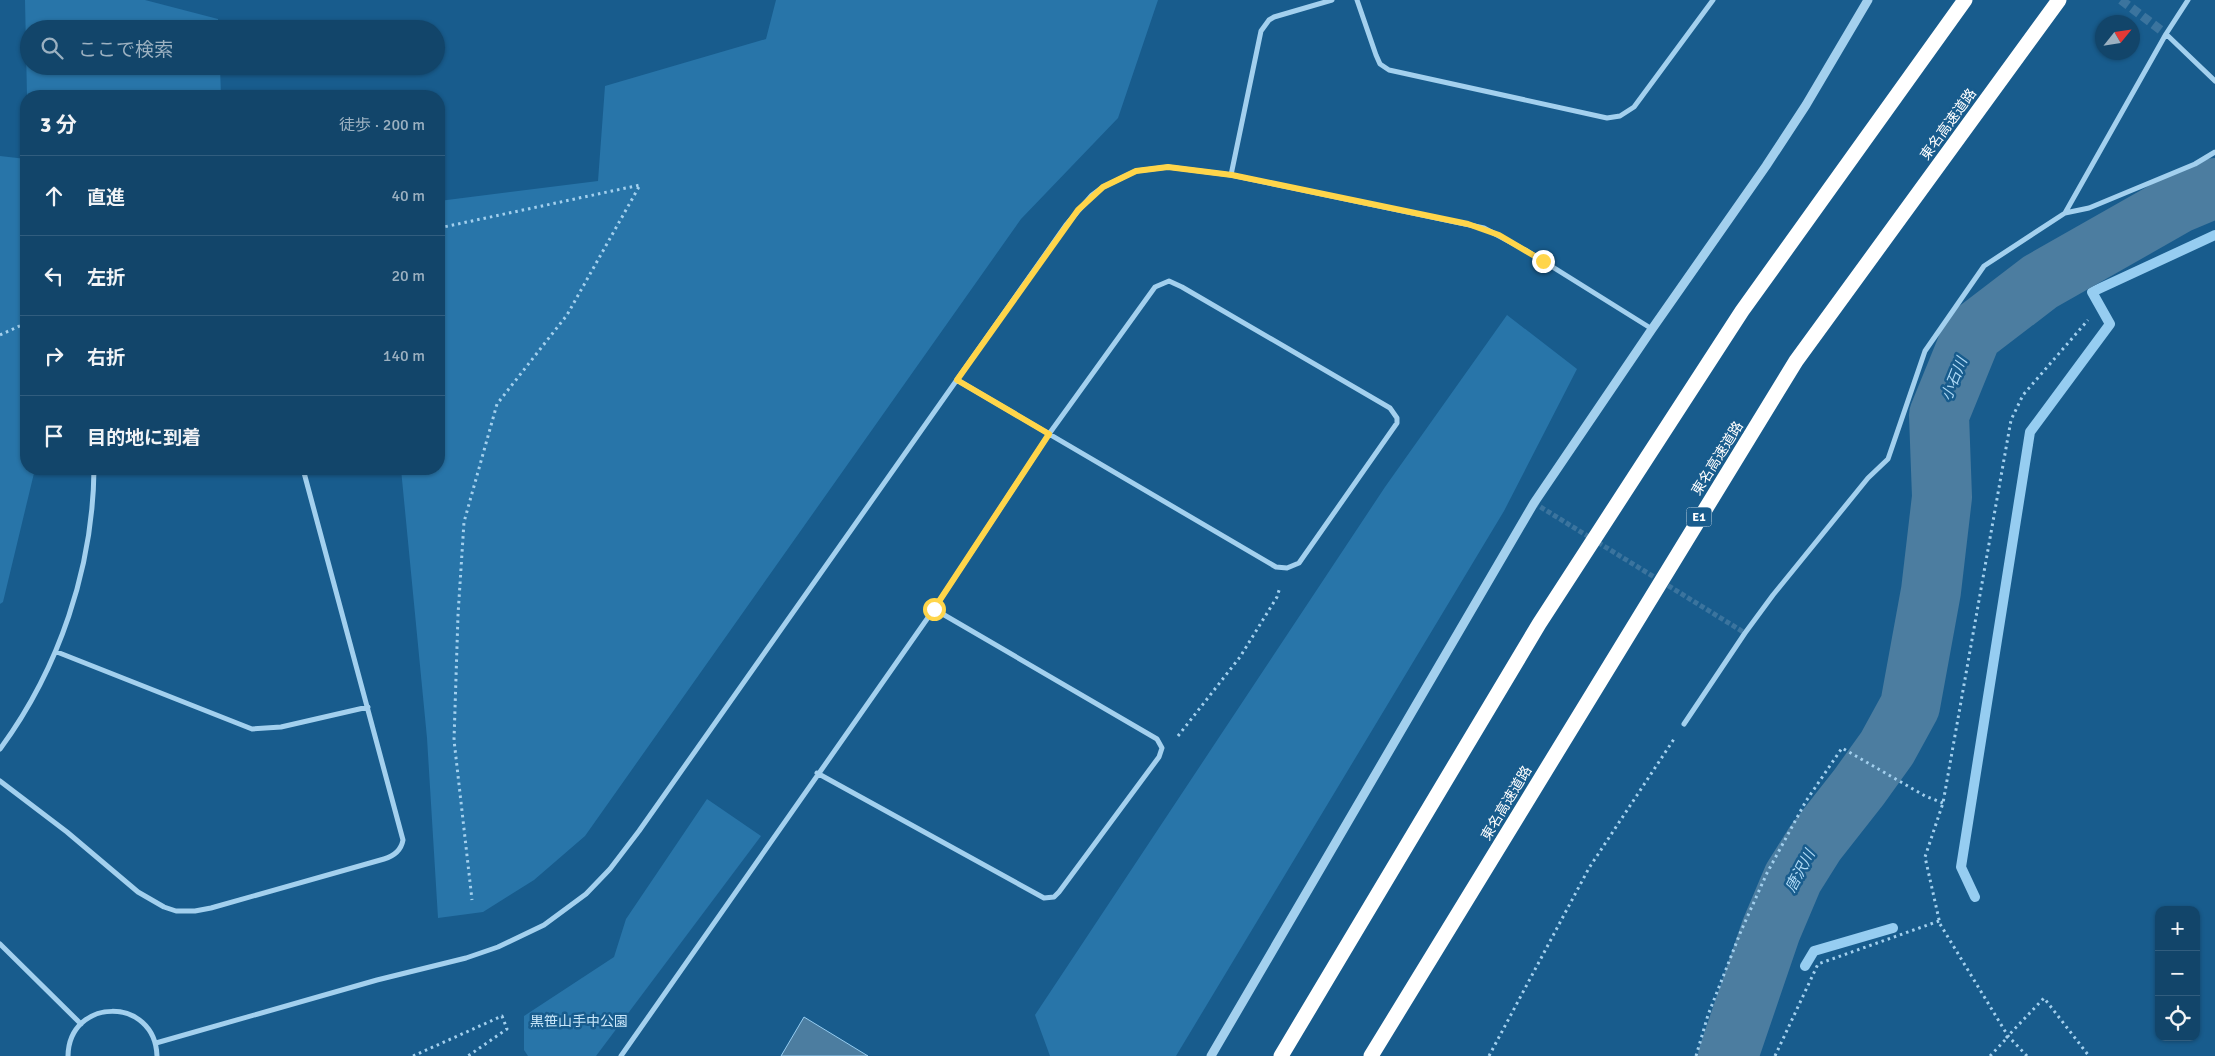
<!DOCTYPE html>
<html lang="ja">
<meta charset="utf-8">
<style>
body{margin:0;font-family:Signika,"Noto Sans JP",sans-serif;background:#1f4f72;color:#f1f3f6}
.controls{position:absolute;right:15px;bottom:15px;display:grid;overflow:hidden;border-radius:10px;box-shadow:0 1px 4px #0004}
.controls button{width:45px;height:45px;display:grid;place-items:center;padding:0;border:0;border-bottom:1px solid #315d7e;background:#12456a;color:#f1f3f6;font:25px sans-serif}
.compass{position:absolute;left:2095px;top:15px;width:45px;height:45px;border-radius:50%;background:#12456a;box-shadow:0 1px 4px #0004;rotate:60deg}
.stop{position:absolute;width:15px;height:15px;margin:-11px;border:4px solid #ffd54a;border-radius:50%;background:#fff}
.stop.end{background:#ffd54a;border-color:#fff;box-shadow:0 1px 5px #0008}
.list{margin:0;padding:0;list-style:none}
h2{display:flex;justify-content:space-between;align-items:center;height:65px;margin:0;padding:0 20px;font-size:21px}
h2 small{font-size:16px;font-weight:400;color:#9cb1c1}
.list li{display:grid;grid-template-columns:32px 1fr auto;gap:15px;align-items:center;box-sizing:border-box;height:80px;padding:0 20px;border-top:1px solid #315d7e}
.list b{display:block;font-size:19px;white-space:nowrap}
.list em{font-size:16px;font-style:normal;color:#9cb1c1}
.icon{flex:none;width:28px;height:28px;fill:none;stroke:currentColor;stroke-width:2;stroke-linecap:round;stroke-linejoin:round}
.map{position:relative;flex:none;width:2215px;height:1056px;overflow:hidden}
.search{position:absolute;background:#12456a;box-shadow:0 1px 4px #0004;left:20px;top:20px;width:425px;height:55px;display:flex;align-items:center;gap:12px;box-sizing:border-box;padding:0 18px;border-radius:28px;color:#9cb1c1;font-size:19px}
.panel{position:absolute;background:#12456a;box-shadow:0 1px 4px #0004;left:20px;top:90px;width:425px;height:385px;border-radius:20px}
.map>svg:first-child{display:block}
</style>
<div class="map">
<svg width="2215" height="1056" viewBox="0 0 2215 1056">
<rect width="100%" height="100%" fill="#185c8d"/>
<path fill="#2875a9" d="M25 0H145L218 19V29H29V66H220L221 96H27Z
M776 0H1158L1118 118 1021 219 585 836 534 880 483 912 438 918 427 738 401 469H439V201L598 181 605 86 766 39Z
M0 156 26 159V469H35L3 602 0 604Z
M1507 315 1577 369 1504 511 1176 1056H1050L1035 1015 1385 487Z
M707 799 761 836 596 1056H528L524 1050V1016L614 957 626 919Z"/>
<path fill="#4c7da0" stroke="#96cdf1" d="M804 1017 868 1056H781Z"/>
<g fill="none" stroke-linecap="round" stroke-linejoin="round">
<path stroke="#96cdf1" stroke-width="10" d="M1975 897 1961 867 2030 432 2110 324 2092 292 2215 235
M1805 966 1814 951 1893 928"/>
<path stroke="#4c7da0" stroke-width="60" d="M1728 1056 1771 930 1793 878 1815 843 1859 787 1887 748 1910 706 1931 591 1942 497 1939 415 1972 334 2040 282 2179 203 2215 188"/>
<path stroke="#3b749e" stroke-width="5" stroke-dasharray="5 2.5" stroke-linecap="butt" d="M1534 503 1745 633"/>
<path stroke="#3b749e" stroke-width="9" stroke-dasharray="9 4.5" stroke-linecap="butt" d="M2121 0 2166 34"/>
<path stroke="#a3d0ee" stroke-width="3" stroke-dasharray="2.5 4" stroke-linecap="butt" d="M439 228 640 185 567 315 497 404 464 522 458 615 454 740 472 900
M0 335 26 323
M1178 736 1240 657 1277 597 1280 587
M2006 1038 2044 998 2089 1056
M413 1056 502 1016 507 1029 468 1056
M1489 1056 1589 868 1674 739
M1696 1056 1708 1015 1741 931 1767 873 1806 801 1842 748 1925 796 1943 803
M1775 1056 1818 964 1939 921
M1990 1056 2006 1039
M2027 1056 2008 1036 1940 924 1925 857 1943 803 2011 420 2023 395 2088 320"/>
<path stroke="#a3d0ee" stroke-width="5" d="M1357 0 1376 55 1380 64 1389 70 1607 118 1620 116 1634 107 1713 0
M2166 34 2215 81
M1231 175 1261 31 1269 20 1274 17 1332 0
M2065 213 2166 34 2188 0
M57 652 252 729 281 727 368 707
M1684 724 1745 633 1773 595 1868 478 1888 459 1925 351 1984 266 2065 213 2089 208 2195 164 2215 152
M0 749C59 669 93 568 94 469
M817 773 1044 898 1054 897 1059 892 1159 757 1162 748 1157 739 934 609
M0 781 67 832 138 892 164 907 176 911H195L211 908 384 859C394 856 401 851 403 840L303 469
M0 944 81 1024
M156 1043 377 980 466 958 498 947 544 925 586 894 610 869 639 831 1066 225 1092 195 1103 187 1136 171 1168 167 1231 175 1484 228 1527 251 1652 329
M68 1056C69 997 155 996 157 1056
M621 1056 934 609 1049 434 1155 287 1169 281 1182 287 1390 408 1397 418V423L1299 563 1287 568 1276 567 957 380"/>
<path stroke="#a3d0ee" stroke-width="9" d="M1211 1056 1534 503 1652 329 1766 166 1806 105 1868 0"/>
<path stroke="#fff" stroke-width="15" d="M1281 1056 1539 624 1742 311 1965 0
M1371 1056 1796 361 2059 0"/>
</g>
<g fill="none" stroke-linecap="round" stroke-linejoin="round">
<path stroke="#ffd54a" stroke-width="6" d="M934 609 1049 434 957 380 1078 210 1103 187 1136 171 1168 167 1232 175 1468 224 1499 235 1543 261"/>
</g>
<g text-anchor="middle" stroke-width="5" stroke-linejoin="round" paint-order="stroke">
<rect fill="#185c8d" stroke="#bacedd" stroke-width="1" x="1686.5" y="507.5" width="25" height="19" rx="4"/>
<g font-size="12" font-weight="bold" fill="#fff">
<text x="1699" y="521">E1</text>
</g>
<g font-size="14" fill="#fff" stroke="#185c8d">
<text transform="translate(1948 124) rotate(-54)" y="5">東名高速道路</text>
<text transform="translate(1717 458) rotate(-58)" y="5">東名高速道路</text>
<text transform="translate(1506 803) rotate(-59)" y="5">東名高速道路</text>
</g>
<g font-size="14" fill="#c9e7fa" stroke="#185c8d">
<text x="579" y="1026">黒笹山手中公園</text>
</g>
<g font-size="15" font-style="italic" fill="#afdaf6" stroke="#185c8d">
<text transform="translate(1954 379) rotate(-68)" y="5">小石川</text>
<text transform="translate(1800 871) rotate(-62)" y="5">唐沢川</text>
</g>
</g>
</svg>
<div class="controls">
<button>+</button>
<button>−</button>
<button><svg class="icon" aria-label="locate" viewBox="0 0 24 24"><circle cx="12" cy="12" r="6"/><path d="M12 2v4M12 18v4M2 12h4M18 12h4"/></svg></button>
</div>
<svg class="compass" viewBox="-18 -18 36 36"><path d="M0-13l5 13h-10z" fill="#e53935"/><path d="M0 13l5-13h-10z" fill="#9cb1c1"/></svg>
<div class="stop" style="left:934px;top:609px"></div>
<div class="stop end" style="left:1543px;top:261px"></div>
<div class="search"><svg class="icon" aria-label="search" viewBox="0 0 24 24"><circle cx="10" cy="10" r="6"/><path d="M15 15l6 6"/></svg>ここで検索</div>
<section class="panel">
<h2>3 分<small>徒歩 · 200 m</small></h2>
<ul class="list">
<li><svg class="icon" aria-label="ahead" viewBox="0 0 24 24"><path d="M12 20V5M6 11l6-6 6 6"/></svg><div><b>直進</b></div><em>40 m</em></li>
<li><svg class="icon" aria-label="left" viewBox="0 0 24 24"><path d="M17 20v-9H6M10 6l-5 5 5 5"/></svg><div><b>左折</b></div><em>20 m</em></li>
<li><svg class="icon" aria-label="right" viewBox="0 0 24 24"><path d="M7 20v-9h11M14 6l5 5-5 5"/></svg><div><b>右折</b></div><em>140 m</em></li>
<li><svg class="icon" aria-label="arrive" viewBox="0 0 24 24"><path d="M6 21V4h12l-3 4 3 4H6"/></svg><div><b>目的地に到着</b></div></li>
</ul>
</section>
</div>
